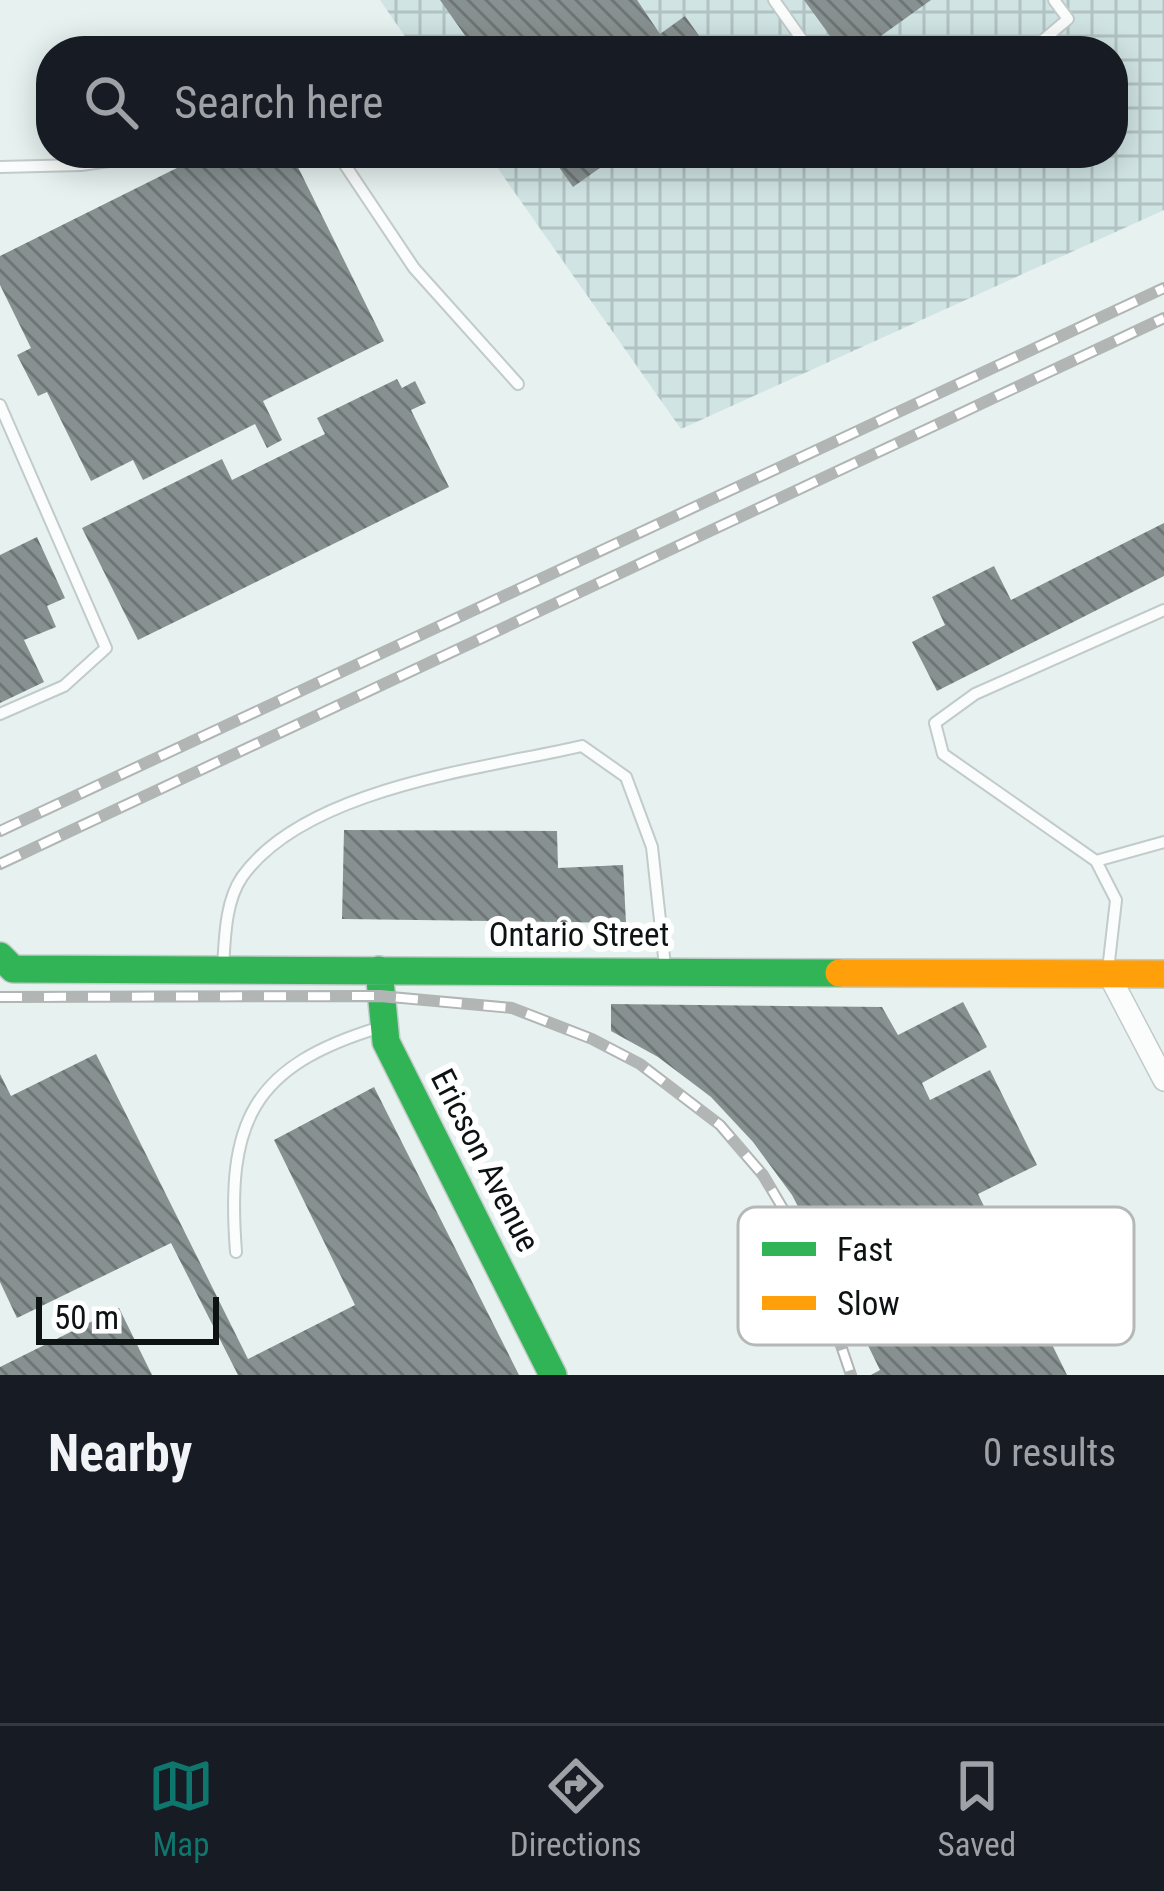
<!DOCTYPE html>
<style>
body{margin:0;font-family:"Roboto Condensed",sans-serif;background:#242831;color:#f1f3f6}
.scale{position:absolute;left:36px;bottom:30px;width:183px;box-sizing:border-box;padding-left:12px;border:6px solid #0c1312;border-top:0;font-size:33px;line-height:42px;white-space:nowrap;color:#0c1312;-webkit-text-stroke:9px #fff;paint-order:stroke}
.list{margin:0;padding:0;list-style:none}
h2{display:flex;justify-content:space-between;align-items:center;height:156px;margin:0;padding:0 48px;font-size:51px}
h2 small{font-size:39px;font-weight:400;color:#9ea1a6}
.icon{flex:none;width:66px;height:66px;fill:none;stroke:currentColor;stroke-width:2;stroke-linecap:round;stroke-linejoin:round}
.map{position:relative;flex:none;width:1164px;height:1375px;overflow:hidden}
.search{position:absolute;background:#171b24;box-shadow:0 6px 30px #0003;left:36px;right:36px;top:36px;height:132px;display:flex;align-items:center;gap:30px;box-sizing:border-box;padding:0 42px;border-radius:48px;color:#9ea1a6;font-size:45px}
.sheet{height:348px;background:#171b24}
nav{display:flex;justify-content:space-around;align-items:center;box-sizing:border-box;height:168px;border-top:3px solid #363941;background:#171b24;font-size:33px;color:#9ea1a6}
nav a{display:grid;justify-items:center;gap:6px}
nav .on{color:#0f766e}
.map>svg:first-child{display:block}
</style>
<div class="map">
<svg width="1164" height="1375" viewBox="0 0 1164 1375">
<defs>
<pattern id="industrial-grid" width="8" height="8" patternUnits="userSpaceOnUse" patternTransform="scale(3)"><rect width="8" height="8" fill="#d0e4e3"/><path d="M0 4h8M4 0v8" fill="none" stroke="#b1c3c2"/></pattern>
<pattern id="building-back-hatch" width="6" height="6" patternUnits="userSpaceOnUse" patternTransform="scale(3)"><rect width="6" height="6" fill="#889191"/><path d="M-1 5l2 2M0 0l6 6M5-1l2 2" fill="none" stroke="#6e7575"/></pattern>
</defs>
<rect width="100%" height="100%" fill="#e6f1f0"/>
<path fill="url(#industrial-grid)" d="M380 0H1164V210L681 429 487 153H1113V51H415Z"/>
<path fill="url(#building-back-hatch)" d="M440 0H637L660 34 685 16 710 51H476Z
M804 0H931L860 51H841Z
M207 153H291L384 341 263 401 282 440 267 448 255 424 143 480 133 460 91 481 47 392 38 396 17 355 31 348 0 285V256Z
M549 153H621L573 187Z
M397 379 402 388 415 381 426 403 411 410 449 487 138 640 82 528 222 459 232 480 325 434 317 418Z
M1164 523V576L937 691 912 642 945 625 932 597 994 566 1011 600Z
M37 537 65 598 47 606 56 627 24 640 44 682 0 703V555Z
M344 830 557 831 558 868 623 865 626 923 342 919Z
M963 1002 987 1047 922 1083 930 1100 990 1070 1037 1165 978 1194 1067 1375H871L880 1370 831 1270 792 1195 753 1142 711 1097 658 1057 611 1031V1004L882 1007 898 1035Z
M96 1054 248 1359 355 1305 274 1140 374 1087 519 1375H238L171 1243 17 1318 0 1282V1074L11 1096Z
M119 1308 152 1375H0V1367Z"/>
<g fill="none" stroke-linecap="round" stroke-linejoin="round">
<g stroke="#c2cbca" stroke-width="14">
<path id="lane" d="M774 0 810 51
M1030 51 1068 19 1054 0
M337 153 414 268 518 384
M0 167 81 165 165 153
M0 405 106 648 64 686 0 714
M1096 861 1164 842
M223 967C225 938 225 902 242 877 305 788 482 769 582 746L626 777 652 847 665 966
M1108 970 1116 900 1096 861 943 754 935 723 975 694 1164 610
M236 1252C226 1122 251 1066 381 1027"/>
</g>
<g stroke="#c2cbca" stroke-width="24">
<path id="street" d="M1108 973 1164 1080"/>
</g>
<g stroke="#c2cbca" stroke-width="30">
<path id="fast" d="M0 956 13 969 839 973
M379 970 386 1042 553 1375"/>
</g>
<g stroke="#c2cbca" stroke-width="30">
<path id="slow" d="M839 973 1164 974"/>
</g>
<use href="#lane" stroke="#fbfdfd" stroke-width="10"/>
<use href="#street" stroke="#fbfdfd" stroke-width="21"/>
<use href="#fast" stroke="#30b455" stroke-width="27"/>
<use href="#slow" stroke="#ff9f0a" stroke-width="27"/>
<g stroke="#b1b5b4" stroke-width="12">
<path id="rail" d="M0 831 1164 288
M0 864 1164 318
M0 997 380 996 512 1008 592 1039 640 1064 720 1125 763 1175 810 1254 851 1375"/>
</g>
<use href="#rail" stroke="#fff" stroke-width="8" stroke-dasharray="22" stroke-linecap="butt"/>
</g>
<g text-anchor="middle" stroke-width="12" stroke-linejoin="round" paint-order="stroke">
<g font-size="33" fill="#0c1312" stroke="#fff">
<text x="579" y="946">Ontario Street</text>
<text transform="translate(486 1160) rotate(63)" y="12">Ericson Avenue</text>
</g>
</g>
<rect x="738" y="1207" width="396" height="138" rx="18" fill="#fff" stroke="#b6b8b8" stroke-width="3"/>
<rect x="762" y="1242" width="54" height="14" fill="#30b455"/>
<rect x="762" y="1296" width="54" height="14" fill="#ff9f0a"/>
<g font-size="33" fill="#0c1312">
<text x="837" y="1261">Fast</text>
<text x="837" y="1315">Slow</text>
</g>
</svg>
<div class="scale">50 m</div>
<div class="search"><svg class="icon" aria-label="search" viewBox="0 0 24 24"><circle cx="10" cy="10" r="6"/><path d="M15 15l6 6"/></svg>Search here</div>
</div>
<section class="sheet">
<h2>Nearby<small>0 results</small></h2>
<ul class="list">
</ul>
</section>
<nav>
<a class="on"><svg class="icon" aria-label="map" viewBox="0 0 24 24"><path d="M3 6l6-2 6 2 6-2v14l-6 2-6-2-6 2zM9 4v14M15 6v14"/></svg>Map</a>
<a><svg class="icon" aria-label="directions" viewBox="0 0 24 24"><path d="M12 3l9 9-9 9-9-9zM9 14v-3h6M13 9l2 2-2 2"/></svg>Directions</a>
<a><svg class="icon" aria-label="saved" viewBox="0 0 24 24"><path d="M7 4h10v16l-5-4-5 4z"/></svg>Saved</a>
</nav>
